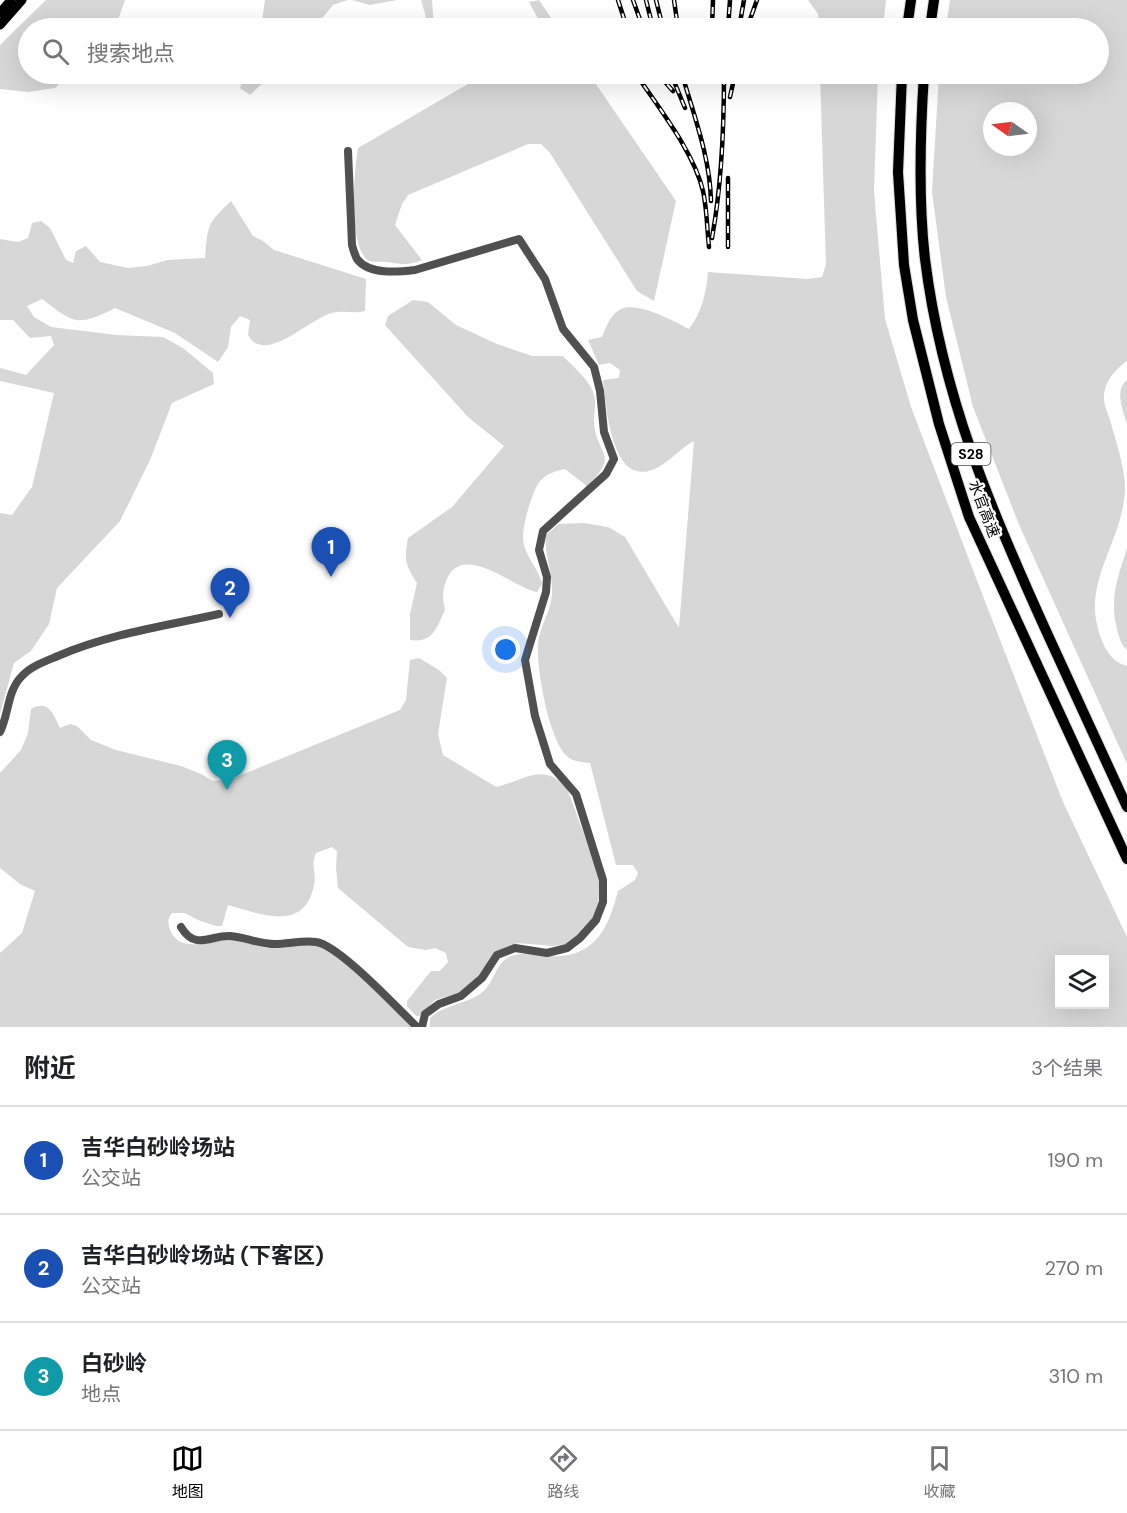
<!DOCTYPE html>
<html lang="zh">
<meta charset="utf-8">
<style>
body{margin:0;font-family:"DM Sans","Noto Sans SC",sans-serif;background:#f6f6f6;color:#202124}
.controls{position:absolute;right:18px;bottom:18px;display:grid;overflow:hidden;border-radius:0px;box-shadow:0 6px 24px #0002}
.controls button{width:54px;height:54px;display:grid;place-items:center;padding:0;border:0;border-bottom:2px solid #e0e0e0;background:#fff;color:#202124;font:30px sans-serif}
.compass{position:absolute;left:983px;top:102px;width:54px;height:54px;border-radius:50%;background:#fff;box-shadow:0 6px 24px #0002;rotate:284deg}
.you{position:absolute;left:506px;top:650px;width:21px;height:21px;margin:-15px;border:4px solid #fff;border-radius:50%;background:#1a73e8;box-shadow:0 0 0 9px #1a73e833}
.badge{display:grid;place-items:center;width:39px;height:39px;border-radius:50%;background:#000;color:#fff;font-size:20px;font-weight:700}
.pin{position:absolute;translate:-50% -50px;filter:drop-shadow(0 2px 3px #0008)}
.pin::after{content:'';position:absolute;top:32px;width:21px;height:18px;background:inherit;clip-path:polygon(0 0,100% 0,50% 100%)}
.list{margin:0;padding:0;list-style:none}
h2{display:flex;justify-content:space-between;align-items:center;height:78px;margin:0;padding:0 24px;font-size:26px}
h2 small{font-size:20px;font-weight:400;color:#757577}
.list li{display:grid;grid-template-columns:39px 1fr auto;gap:18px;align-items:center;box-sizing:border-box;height:108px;padding:0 24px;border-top:2px solid #e0e0e0}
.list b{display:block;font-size:22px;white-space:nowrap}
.list p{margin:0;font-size:20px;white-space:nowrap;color:#757577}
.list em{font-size:20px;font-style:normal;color:#757577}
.icon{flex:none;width:33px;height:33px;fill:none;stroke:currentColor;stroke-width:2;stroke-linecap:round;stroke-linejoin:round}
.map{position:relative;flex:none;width:1127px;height:1027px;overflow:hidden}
.search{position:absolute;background:#fff;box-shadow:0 6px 24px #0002;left:18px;right:18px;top:18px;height:66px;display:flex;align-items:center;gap:15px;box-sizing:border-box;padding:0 21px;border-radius:33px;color:#757577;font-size:22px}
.sheet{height:402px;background:#fff}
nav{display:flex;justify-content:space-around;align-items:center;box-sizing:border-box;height:84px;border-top:2px solid #e0e0e0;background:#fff;font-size:16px;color:#757577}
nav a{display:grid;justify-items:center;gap:3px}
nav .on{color:#000}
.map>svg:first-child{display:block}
</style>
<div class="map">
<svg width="1127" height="1027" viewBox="0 0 1127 1027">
<rect width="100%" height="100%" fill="#fff"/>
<path fill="#d7d7d7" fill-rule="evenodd" d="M46 0H125L115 28H28V74L68 75 55 88 28 92 0 89V45Z
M265 0H348L333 5 314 28H261Z
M352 0H397L370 5Z
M421 0H432L434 28H429Z
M539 0 558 28H543L529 2Z
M808 0H886L883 28H819L818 14Z
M950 0H1127V361C1115 369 1103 384 1104 399 1104 405 1108 414 1110 420 1116 441 1123 462 1125 483 1127 532 1088 573 1096 620 1100 639 1107 661 1127 666V764L1020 527 973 407 946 297 932 192 939 74H1098V28H946ZM992 111H1028V147H992Z
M246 74H272L250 95 240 88Z
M539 74H589L676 201 654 301 637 291 550 153 541 144H528L408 195 402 204 395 225 422 260C407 266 402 264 386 262 380 261 373 263 368 260 348 247 354 169 358 148L480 77Z
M820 74H878L874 192 885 319 911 407 976 578 1063 802 1127 937V1027H430V1018C445 1004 464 1005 480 994 495 984 494 963 511 956 522 952 537 955 548 956 594 959 608 930 618 891L635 880 638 873 633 865H616L590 763C582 762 574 762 568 757 549 742 536 667 538 643 540 626 551 611 552 594 553 574 544 555 546 535L559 524 584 523 608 527 625 537 679 628 694 441C680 448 667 465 652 470 611 485 606 405 603 380L619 378 620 370 610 363 599 365 588 340 602 337C606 328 610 314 621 309 638 301 674 321 689 329 702 312 706 294 708 272L807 279 822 277 826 265ZM1060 960H1104V1004H1060Z
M231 201 253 236 263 241 274 250 366 279 365 311C353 314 344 310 332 313 312 318 278 352 258 344 253 343 251 339 248 335L250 320 240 316 231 327 228 347 218 362 175 333 115 308C77 327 75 324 42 299L27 306 34 317 51 327 116 335 163 337 183 348 213 373 214 384 172 403 150 460 120 521 57 588 49 624 31 651 14 663 0 714V513L12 515 32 487 54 393 0 381V368L26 375 54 345 51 336 30 338 13 320H0V239L18 242 28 238 32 223 41 221 50 228 66 260 73 263 76 251 86 246 100 262 128 268 147 266 167 260 205 258C208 225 206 225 231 201Z
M413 300 428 302 456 325 497 344 532 356H563C575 369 593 382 595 400 596 408 593 416 594 424 598 457 620 454 587 486L565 469C556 471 548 473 541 480 532 490 523 524 523 537 523 555 539 568 542 584L537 592C516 589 468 545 449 575 442 587 442 597 445 610 436 628 434 643 410 640V614L417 583C405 565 404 559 408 538L452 507 504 446 468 417 385 325 388 316Z
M1127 380V424C1123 411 1114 390 1127 380Z
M1127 548V650C1121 645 1119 637 1117 629 1109 598 1118 577 1127 548Z
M419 658 439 670 447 678 438 734 443 755 496 787C524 781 543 761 567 788L600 878 598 909 590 924 578 936 567 944 553 946 518 943 505 949 495 962 488 977 475 988 435 1000 419 1016H416L407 1006V1001L431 971H440L448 962 446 953 435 948 426 950 408 947 338 888 336 867 337 851 332 847 316 853C310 867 317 872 314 885 305 933 260 914 228 905L222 926H216L198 920 185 913H172C167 919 168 923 170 930 181 956 213 938 233 940 245 941 256 947 268 948 287 949 310 939 327 949 334 953 340 959 345 963 369 983 390 1005 411 1027H0V953L22 933 35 891 20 884 0 868V773L21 750 28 733 31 709C49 699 53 714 60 728L70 724 77 726 91 740 116 750 181 766 201 774 213 781 229 780 400 710 406 700 410 660Z"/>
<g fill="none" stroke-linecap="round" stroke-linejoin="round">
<g stroke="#dbdbdb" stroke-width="10">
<path id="major" d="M0 13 11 0
M0 25 22 0"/>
</g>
<g stroke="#dbdbdb" stroke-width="12">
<path id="highway" d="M907 28 911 0
M930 28 934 0
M902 74 898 172 904 265 913 320 939 424 969 517 1127 859
M924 74C920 135 918 198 925 259 942 396 991 510 1047 633 1074 691 1100 749 1127 807"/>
</g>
<path stroke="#505050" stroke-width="8" d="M348 151 352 245C353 249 355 255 357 259 369 275 398 272 415 270L519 239 545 279 563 329 594 367 600 391 604 432 614 459 606 474 543 531 539 550 547 577 546 592 525 660 535 716 550 764 576 794 603 880V902L596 920 580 938 567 948 547 953 515 948 497 955 482 978 461 996 439 1004 425 1014 422 1027
M0 732C9 714 7 691 22 676 31 666 46 661 58 656 109 634 165 626 219 614
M181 927C195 951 211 935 230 936 245 937 259 944 275 944 288 944 303 940 316 942 339 945 397 1008 417 1027"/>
<use href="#major" stroke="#000" stroke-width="9"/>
<use href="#highway" stroke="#000" stroke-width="10"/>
<g stroke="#000" stroke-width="4.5">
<path id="rail" d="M618 0 627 28
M633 0 643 28
M646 0 653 28
M656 0 663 28
M674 0 678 28
M712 28 713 0
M728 28 730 0
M739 28 744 0
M747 28 757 0
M636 74C658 107 694 152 703 191 707 209 707 229 709 247
M658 74 673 91
M671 74 685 108
M682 74C694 116 710 157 711 201
M730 97 735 74
M712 238C722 183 724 129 724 74
M728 247V178"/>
</g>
<use href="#rail" stroke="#fff" stroke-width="2" stroke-dasharray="7" stroke-linecap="butt"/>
</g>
<g text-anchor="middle" stroke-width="4.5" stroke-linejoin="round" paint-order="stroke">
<rect fill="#fff" stroke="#4c4c4c" stroke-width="1.5" x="951.5" y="443" width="39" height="22" rx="4.5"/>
<g font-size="14" font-weight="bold" fill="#000">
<text x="971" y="459">S28</text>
</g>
<g font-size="15" fill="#000" stroke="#fff">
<text transform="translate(984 509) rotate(69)" y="5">水官高速</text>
</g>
</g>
</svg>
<div class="controls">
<button><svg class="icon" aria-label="layers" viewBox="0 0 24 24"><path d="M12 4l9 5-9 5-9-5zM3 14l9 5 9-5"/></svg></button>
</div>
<svg class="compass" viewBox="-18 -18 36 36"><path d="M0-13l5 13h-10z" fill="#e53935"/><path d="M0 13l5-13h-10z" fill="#757577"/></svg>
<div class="you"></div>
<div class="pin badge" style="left:331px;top:577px;background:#1a4fb4">1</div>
<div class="pin badge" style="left:230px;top:618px;background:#1a4fb4">2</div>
<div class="pin badge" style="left:227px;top:790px;background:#0f9aa8">3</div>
<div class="search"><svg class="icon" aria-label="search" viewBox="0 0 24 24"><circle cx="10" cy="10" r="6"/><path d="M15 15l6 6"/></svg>搜索地点</div>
</div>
<section class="sheet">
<h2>附近<small>3个结果</small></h2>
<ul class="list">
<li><span class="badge" style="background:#1a4fb4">1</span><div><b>吉华白砂岭场站</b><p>公交站</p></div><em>190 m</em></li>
<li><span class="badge" style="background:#1a4fb4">2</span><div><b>吉华白砂岭场站 (下客区)</b><p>公交站</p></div><em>270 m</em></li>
<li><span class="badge" style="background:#0f9aa8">3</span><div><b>白砂岭</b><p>地点</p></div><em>310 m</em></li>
</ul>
</section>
<nav>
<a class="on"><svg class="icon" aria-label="map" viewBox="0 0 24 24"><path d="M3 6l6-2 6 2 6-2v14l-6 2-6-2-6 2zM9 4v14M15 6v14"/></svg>地图</a>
<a><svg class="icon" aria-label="directions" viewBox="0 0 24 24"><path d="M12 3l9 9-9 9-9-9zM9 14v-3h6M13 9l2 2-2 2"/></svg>路线</a>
<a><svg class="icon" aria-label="saved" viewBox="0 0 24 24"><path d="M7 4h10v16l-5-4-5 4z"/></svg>收藏</a>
</nav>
